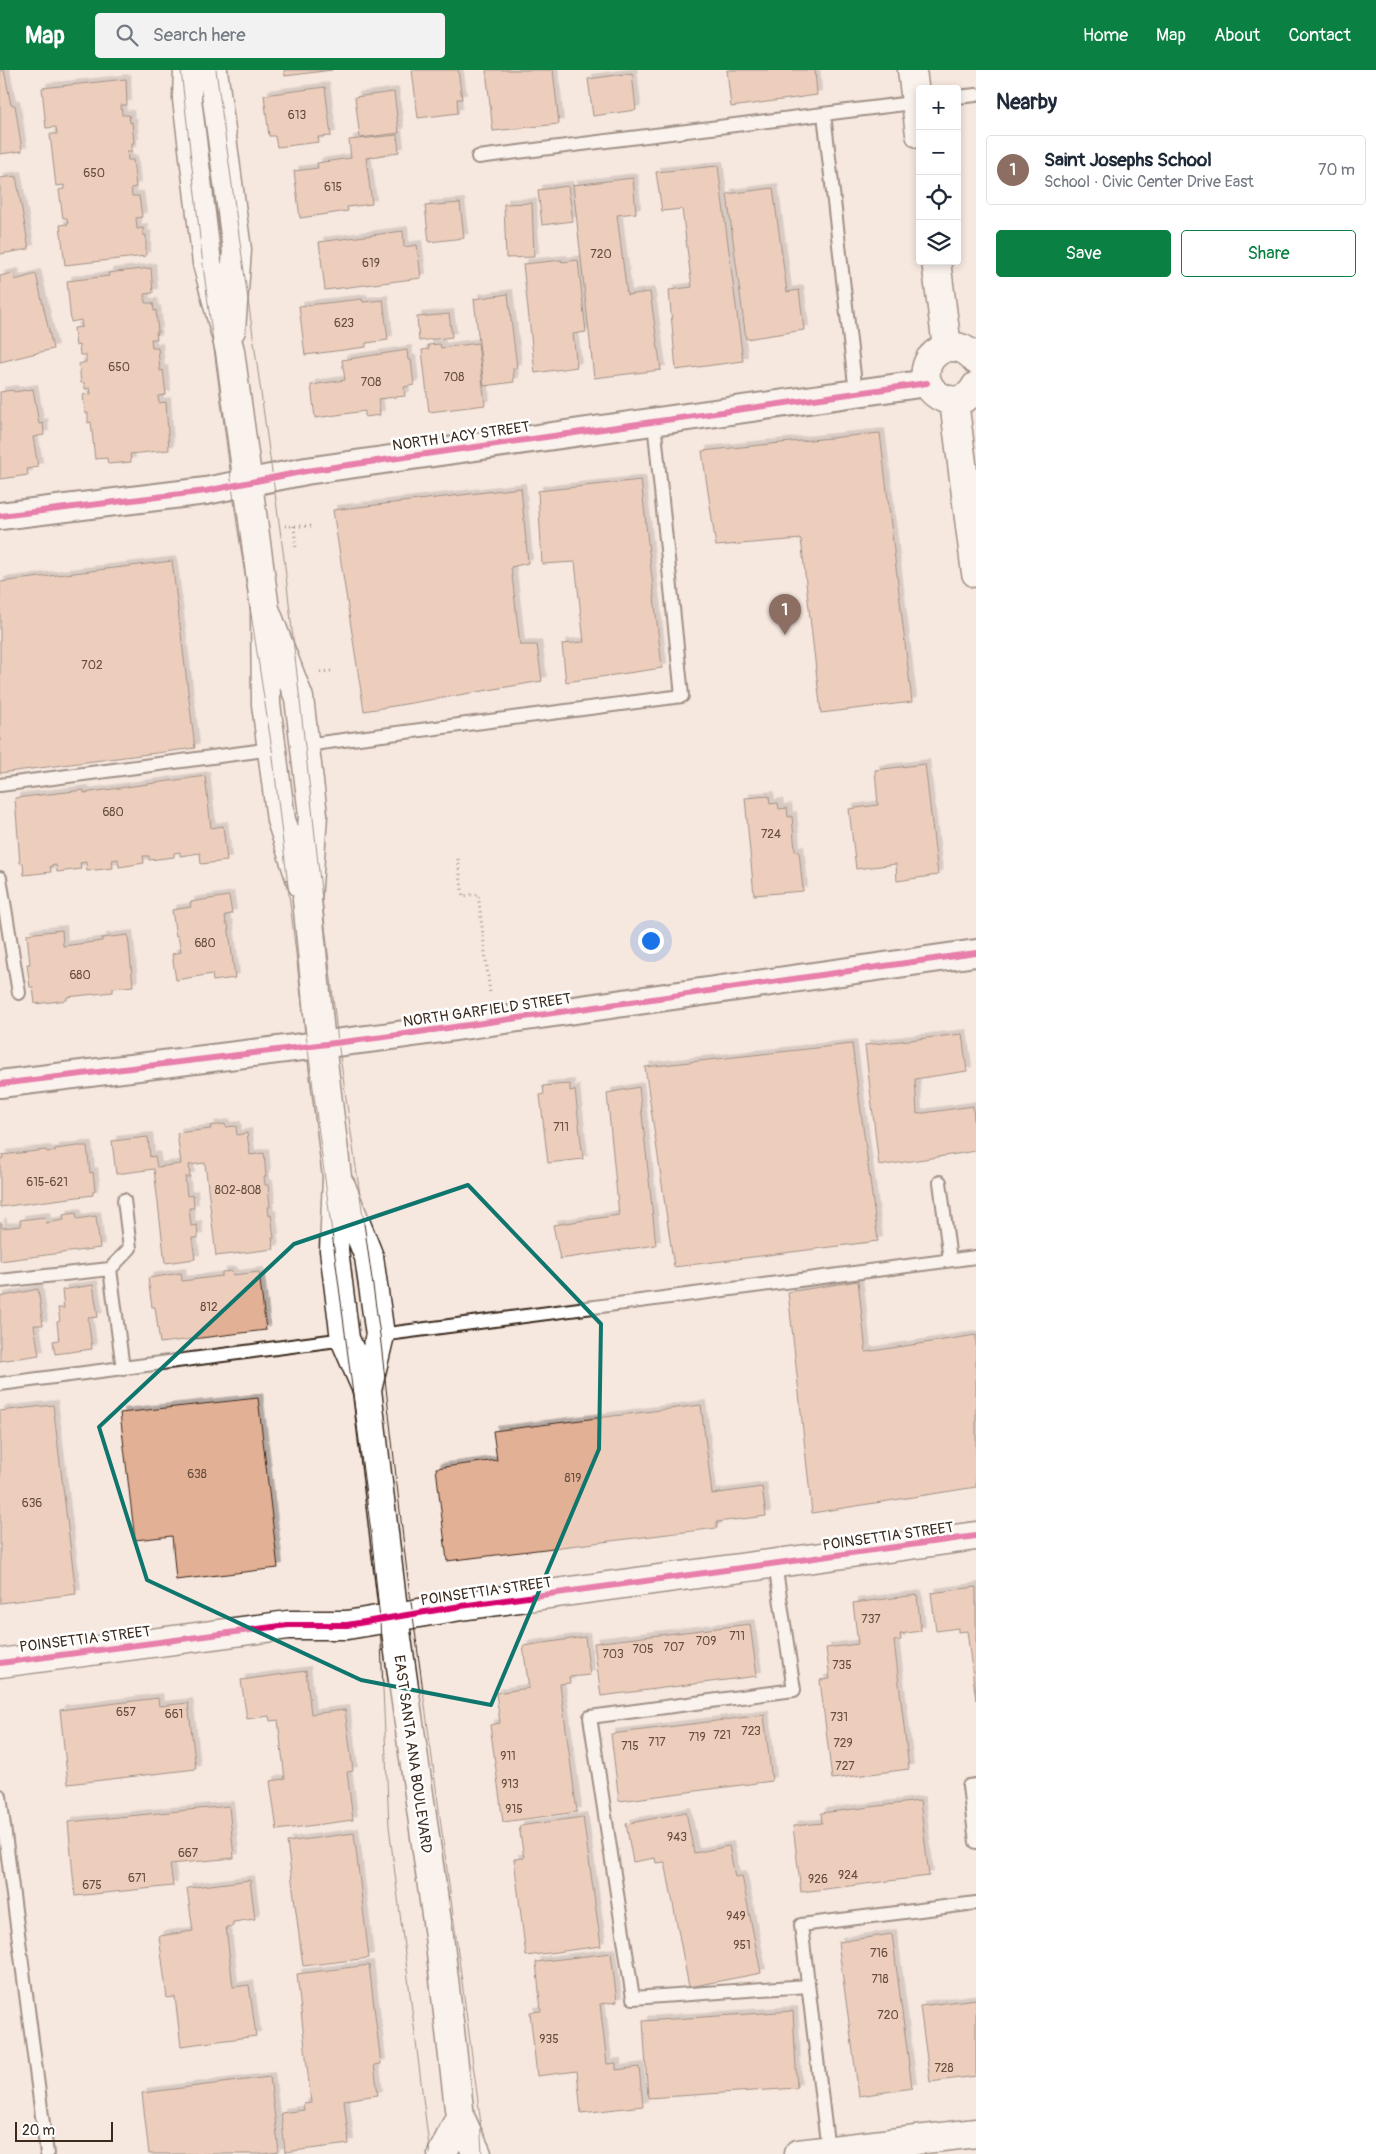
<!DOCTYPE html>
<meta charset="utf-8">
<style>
body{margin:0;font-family:Pangolin,sans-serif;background:#f2f2f3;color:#1f2937}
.controls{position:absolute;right:15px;top:15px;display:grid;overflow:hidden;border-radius:5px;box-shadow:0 2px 8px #0003}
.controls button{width:45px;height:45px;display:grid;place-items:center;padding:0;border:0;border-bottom:1px solid #e0e1e3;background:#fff;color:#1f2937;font:25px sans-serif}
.scale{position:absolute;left:15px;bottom:12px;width:98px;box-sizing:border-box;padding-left:5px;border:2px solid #3b2a1e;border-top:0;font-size:14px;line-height:18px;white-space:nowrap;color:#3b2a1e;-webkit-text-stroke:4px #fff;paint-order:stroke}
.you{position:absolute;left:650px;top:870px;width:18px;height:18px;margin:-12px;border:4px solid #fff;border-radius:50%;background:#1a73e8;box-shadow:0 0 0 8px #1a73e833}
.badge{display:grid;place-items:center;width:32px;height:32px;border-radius:50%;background:#0b8043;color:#fff;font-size:16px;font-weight:700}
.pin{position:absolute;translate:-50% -41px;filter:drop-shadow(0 1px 2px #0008)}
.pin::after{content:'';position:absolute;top:26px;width:18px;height:15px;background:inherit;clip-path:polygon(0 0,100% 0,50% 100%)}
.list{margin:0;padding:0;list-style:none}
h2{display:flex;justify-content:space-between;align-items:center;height:65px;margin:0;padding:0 20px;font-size:21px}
h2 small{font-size:16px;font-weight:400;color:#747a83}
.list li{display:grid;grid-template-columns:32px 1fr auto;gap:15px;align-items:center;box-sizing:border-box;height:70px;margin:0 10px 10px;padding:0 10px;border:1px solid #e0e1e3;border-radius:5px}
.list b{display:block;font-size:19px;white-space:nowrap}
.list p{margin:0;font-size:16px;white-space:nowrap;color:#747a83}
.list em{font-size:16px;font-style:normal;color:#747a83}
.actions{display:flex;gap:10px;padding:15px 20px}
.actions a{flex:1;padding:11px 0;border:1px solid #0b8043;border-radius:5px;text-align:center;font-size:18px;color:#0b8043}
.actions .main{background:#0b8043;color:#fff}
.icon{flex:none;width:28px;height:28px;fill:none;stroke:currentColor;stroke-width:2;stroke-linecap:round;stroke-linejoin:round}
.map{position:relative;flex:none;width:976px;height:2084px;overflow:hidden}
header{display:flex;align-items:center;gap:30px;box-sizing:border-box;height:70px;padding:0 25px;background:#0b8043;color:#fff}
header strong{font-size:24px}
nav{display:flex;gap:28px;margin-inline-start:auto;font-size:18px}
.search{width:350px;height:45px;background:#f2f2f3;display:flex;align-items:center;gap:12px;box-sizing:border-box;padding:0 18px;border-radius:5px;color:#747a83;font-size:19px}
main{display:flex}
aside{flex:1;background:#fff}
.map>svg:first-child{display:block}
</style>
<header>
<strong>Map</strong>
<div class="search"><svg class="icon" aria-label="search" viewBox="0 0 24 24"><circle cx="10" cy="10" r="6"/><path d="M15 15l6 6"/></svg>Search here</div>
<nav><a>Home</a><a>Map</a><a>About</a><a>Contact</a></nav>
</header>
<main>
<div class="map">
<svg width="976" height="2084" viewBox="0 0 976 2084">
<defs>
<filter id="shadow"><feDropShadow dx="4.5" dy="-4.5" stdDeviation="0" flood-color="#0004"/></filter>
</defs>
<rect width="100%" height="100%" fill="#f6e7df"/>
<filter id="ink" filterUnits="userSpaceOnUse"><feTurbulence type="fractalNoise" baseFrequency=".02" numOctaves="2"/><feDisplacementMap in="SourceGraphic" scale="10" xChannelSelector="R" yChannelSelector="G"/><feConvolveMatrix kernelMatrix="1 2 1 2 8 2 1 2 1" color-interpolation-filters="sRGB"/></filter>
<g filter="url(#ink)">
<path fill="#e2b094" stroke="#3b2a1e" filter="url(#shadow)" d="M0 0H4L11 35H15L22 81 0 84Z
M284 0H332L285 6Z
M412 0H458L462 29H457L458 43 418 48Z
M486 0H553L559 54 493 61Z
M727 0H815L817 25 731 37Z
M632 3 636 40 593 46 588 9Z
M126 9 127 35H121L122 45H129L130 53 132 52 134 73H132V81H127L128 90H133L136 117 131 118 132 126H139L142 147 136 148 137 159 143 158V165H146V186L65 195 60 155 68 154 67 148H63L59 120 64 119V115L56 116 50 64H57L56 57 46 58 42 18Z
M325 17 331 66 318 67 319 72 277 77 275 66H269L264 25Z
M394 22 399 63 360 68 355 27Z
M397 65 399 82 366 88 372 134 347 137 348 141 300 148 294 101 318 98 317 93 351 88 349 70Z
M718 96 743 291 676 300 669 220 692 217 682 139 662 141 656 102Z
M16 106 29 179 0 184V108Z
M633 108 636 143 617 145 627 225 650 222 661 300 594 308 573 115Z
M568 116 573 151 542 155 538 120Z
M773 118 787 222 799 220 804 260 746 269 727 124Z
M460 133 464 168 429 172 425 136Z
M532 133 534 187 506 188 504 134Z
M403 161 404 177 417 175 421 208 325 220 319 172Z
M562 190V192L578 190 586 262 573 264 577 297 535 303 523 194Z
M151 198 153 223 145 224V233H153L154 241 156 240 158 262H156L157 269H151L152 278H158L160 301 163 300 166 325 158 326 159 333 166 332 169 380 130 384 131 392 108 394 107 388 95 389 91 352 88 353V343H85L83 325 91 324 90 318 85 319V313H81L79 294 86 292V285H80L79 275 76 276 74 258 82 257 81 250 71 252 67 211 109 206 108 203Z
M14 203 15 210 36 204 53 279 0 292V206Z
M508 224 517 298H513L514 312 484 316 474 229Z
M362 229 363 232 383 230 388 270 366 273V277L305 285 299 236Z
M449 244 452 267 419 271 417 247Z
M478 273 485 335 429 342 422 280 429 279 428 275 440 274 441 278Z
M407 280 408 290H411L414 315 404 317 405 326 378 329 380 345 365 347V341L315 348 311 315 345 310 342 290Z
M33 319 39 354 43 353 44 365 33 367 38 397 27 399 28 405 0 409V322L13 320 14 322Z
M880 363 912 632 821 643 801 469 716 476 702 381Z
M641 410 662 598 566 612 562 574 584 572 575 492 542 494 538 421Z
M521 418 528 493 511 497 520 575H537L542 611 364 641 333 440Z
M172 491 195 678 0 703V512Z
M925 694 938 805 897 811 896 794 856 799 849 739 878 735 875 700Z
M205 706 211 758 223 756 227 791 201 794 200 783 180 786V782L174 783V787L149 790V786H143L144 793 119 797 118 789 112 790 113 798 87 801 86 792 80 793 81 799 57 802 56 795 50 796 51 802 24 805 23 793H20L15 728 84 720V723Z
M769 726 770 734 778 733 779 739 787 738 788 747 792 746 795 781H799L803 821 754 825 745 728Z
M229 826 232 844 225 845 226 854H228L235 908 213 911 212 904 176 910 172 884 181 882 178 866H176L172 840 191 837 190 832Z
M62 860 63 876 102 871V868L128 865 133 916 113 918V922L67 927V930L35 934 33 917H30L27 894H30L27 864Z
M962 964 967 1001 915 1009 917 1044 973 1036 976 1081 879 1096 865 975Z
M852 974 878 1171 674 1197 645 997Z
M570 1014V1021L575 1020 583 1089 548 1093 540 1025 544 1024 543 1016Z
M639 1017 656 1175 560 1189 553 1155 619 1145 607 1023Z
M225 1054 226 1057 236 1056 237 1065 247 1063 250 1085 264 1083 266 1106 264 1107 265 1115H268L270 1137H268L269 1146 271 1145 274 1168H272L274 1179 216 1186 205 1093 189 1095 190 1107H185L187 1126 193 1125 194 1138H189L191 1156 197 1155 198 1168H192L195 1189 165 1193 154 1099 116 1104 112 1071 148 1067 150 1087 155 1086 157 1097 181 1094 177 1063 211 1059 210 1056Z
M78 1076H87L90 1103 93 1102 95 1120 93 1121V1125L0 1137V1089L3 1088 2 1085 46 1080 47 1082 55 1081V1079Z
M76 1143 77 1149 96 1146 100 1178 0 1191V1153H2V1158L21 1156 20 1150 45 1147 46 1153 64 1150 63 1145Z
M232 1201 233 1205 259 1202 266 1260 160 1273 155 1237H152L148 1208 181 1203 182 1211 222 1206V1202Z
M858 1211 866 1282 976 1265V1417L812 1443 788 1222Z
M93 1215 98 1247 88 1248 92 1279 55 1284 53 1271 59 1270 57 1252 60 1251 58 1238H64L62 1220Z
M38 1219 43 1255H34L39 1285 0 1291V1227Z
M258 1328 278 1498 176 1510 172 1466 135 1470 120 1343Z
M53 1335 76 1524 0 1533V1341Z
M701 1335 712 1424 762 1417 766 1446 717 1452V1458L447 1491 436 1398 497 1390 493 1361Z
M976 1517V1630L967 1561 958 1562V1558L936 1561 931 1523Z
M917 1525 921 1561 900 1564 901 1570 894 1571 909 1699 832 1709 820 1610 830 1609 826 1578 858 1574 853 1533Z
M750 1554 757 1606 601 1626 594 1573Z
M585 1567 590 1605 569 1607 570 1613 560 1614 577 1742 503 1752 490 1655 500 1653 496 1623 529 1618 523 1576Z
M306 1601 311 1644 345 1640 353 1701 347 1702 353 1750 277 1760 270 1711 285 1709 278 1650 270 1651 269 1646 247 1649 241 1610Z
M158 1628 159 1636 188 1633 196 1699 68 1714 60 1640Z
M764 1645 772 1711 619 1731 611 1664Z
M920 1731 929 1806 801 1822 793 1756 822 1753 821 1743Z
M229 1736 234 1788 170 1794 173 1816 75 1826 68 1752Z
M686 1742 694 1783 729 1776 735 1807 742 1806 761 1903 689 1917 665 1792 656 1793 655 1788 633 1792 626 1754Z
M583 1747 601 1876 526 1886 514 1789 524 1788 519 1756Z
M354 1763 369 1888 303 1896 287 1772Z
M250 1810 255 1849 233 1852V1856L226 1857 233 1917 249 1915 256 1966 181 1976 175 1927 167 1928 159 1866 193 1861 187 1818Z
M892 1864 912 2018 859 2026 838 1872Z
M611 1883 617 1932 600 1934 607 1994 616 1993V2000L639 1997 643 2036 581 2043 577 2001 537 2006 530 1942 541 1941 536 1892Z
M369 1895 381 1994 374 1995 378 2025 344 2030 349 2074 285 2082 281 2043 304 2040 303 2034 311 2033 297 1904Z
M976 1929V2006L930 2012 920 1936Z
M793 1941 797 2018 648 2028 643 1951Z
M270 2007 279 2082 263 2084H149L142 2023Z"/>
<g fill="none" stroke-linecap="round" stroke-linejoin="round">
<g stroke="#3b2a1e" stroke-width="16">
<path id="lane" d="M957 27 976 25
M824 44 856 323
M478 87 920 32
M305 675 682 626 654 352
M0 715 272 679
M0 808 19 923
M940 1112 950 1190
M0 1211 110 1199
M380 1265 976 1187
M123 1299 110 1199 130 1178 124 1130
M0 1314 345 1269
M775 1494 794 1620 590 1647 633 1928 808 1916
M976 1715 969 1716 976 1772
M0 1726 47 2084
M828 2081 801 1855 976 1833"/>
</g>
<g stroke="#3b2a1e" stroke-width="30">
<path id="street" d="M0 446 206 421 306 401 927 313
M0 1014 384 967 976 883"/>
</g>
<g stroke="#3b2a1e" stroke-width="31">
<path id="secondary" d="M188 0 187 29 207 193 230 281 265 539 266 634 281 750 302 814
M213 0 237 180 231 260
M912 0 920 64
M936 191 947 277
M976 290C969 281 961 276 950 277 941 278 935 283 930 289 911 321 960 348 976 316
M954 331 976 503
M265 539 299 628 313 745 307 830 321 974 337 1107 334 1180 345 1269 367 1320 394 1547 439 1866 460 2047 477 2084
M341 1116 369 1187 380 1265 367 1320
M0 1593 288 1555H347L461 1536 976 1466
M442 2084 460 2047
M798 2084 976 2063"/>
</g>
<path stroke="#3b2a1e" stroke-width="3" stroke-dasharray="1 4" stroke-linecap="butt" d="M285 456H311
M294 456 296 480
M320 602 331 601
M458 789 463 826 478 824 490 923"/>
<use href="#lane" stroke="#fff" stroke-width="12"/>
<use href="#street" stroke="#fff" stroke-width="26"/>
<use href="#secondary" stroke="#fff" stroke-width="28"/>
<path stroke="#3b2a1e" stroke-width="1" d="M181 0 203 195 237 454 272 679 300 918 371 1462 380 1550 389 1756 430 2084
M216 0 284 488 338 972 380 1265 406 1494 480 2046 482 2084"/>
<g stroke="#fff" stroke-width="9">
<path id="cycleway" d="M0 446 206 421 306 401 927 313
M0 1014 384 967 976 883
M0 1593 288 1555H347L461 1536 976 1466"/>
</g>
<use href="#cycleway" stroke="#d6006c" stroke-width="6"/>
</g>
</g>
<path d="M0 0H976V2084H0ZM468 1115 601 1254 599 1379 491 1635 361 1610 147 1510 99 1357 294 1174Z" fill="#f6e7df" fill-opacity=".55" fill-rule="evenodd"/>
<path fill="none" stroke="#0f766e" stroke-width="4" stroke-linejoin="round" d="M468 1115 601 1254 599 1379 491 1635 361 1610 147 1510 99 1357 294 1174Z"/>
<g text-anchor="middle" stroke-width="5" stroke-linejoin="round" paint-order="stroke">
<g font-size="12" fill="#654c3c">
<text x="297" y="49">613</text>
<text x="94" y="107">650</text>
<text x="333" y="121">615</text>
<text x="601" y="188">720</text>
<text x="371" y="197">619</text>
<text x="344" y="257">623</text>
<text x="119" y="301">650</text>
<text x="454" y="311">708</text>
<text x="371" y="316">708</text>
<text x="92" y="599">702</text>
<text x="113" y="746">680</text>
<text x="771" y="768">724</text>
<text x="205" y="877">680</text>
<text x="80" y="909">680</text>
<text x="561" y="1061">711</text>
<text x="47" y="1116">615-621</text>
<text x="238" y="1124">802-808</text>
<text x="209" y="1241">812</text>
<text x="197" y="1408">638</text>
<text x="573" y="1412">819</text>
<text x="32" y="1437">636</text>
<text x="871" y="1553">737</text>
<text x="737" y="1570">711</text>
<text x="706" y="1575">709</text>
<text x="674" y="1581">707</text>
<text x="643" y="1583">705</text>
<text x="613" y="1588">703</text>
<text x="842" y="1599">735</text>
<text x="126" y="1646">657</text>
<text x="174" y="1648">661</text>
<text x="839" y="1651">731</text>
<text x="751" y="1665">723</text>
<text x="722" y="1669">721</text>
<text x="697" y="1671">719</text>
<text x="657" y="1676">717</text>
<text x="843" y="1677">729</text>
<text x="630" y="1680">715</text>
<text x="508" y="1690">911</text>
<text x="845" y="1700">727</text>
<text x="510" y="1718">913</text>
<text x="514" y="1743">915</text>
<text x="677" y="1771">943</text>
<text x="188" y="1787">667</text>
<text x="848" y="1809">924</text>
<text x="137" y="1812">671</text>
<text x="818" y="1813">926</text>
<text x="92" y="1819">675</text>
<text x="736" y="1850">949</text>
<text x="742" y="1879">951</text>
<text x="879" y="1887">716</text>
<text x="880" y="1913">718</text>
<text x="888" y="1949">720</text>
<text x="549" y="1973">935</text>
<text x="944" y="2002">728</text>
</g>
<g font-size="15" fill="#3b2a1e" stroke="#fff">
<text transform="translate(461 366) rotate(-8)" y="5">NORTH LACY STREET</text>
<text transform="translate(487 940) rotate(-8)" y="5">NORTH GARFIELD STREET</text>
<text transform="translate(888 1466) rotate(-8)" y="5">POINSETTIA STREET</text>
<text transform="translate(486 1521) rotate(-8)" y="5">POINSETTIA STREET</text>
<text transform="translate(85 1569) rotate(-7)" y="5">POINSETTIA STREET</text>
<text transform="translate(413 1684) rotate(82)" y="5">EAST SANTA ANA BOULEVARD</text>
</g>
</g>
</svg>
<div class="controls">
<button>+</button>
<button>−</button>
<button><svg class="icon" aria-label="locate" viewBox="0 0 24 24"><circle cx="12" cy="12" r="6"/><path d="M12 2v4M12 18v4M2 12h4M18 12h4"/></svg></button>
<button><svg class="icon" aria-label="layers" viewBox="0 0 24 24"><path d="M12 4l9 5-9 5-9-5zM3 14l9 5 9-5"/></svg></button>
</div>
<div class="scale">20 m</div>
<div class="you"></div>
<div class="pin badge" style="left:785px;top:565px;background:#8d6e63">1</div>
</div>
<aside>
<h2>Nearby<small></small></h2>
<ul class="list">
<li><span class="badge" style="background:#8d6e63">1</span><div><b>Saint Josephs School</b><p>School · Civic Center Drive East</p></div><em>70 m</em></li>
</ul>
<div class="actions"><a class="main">Save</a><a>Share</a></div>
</aside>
</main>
